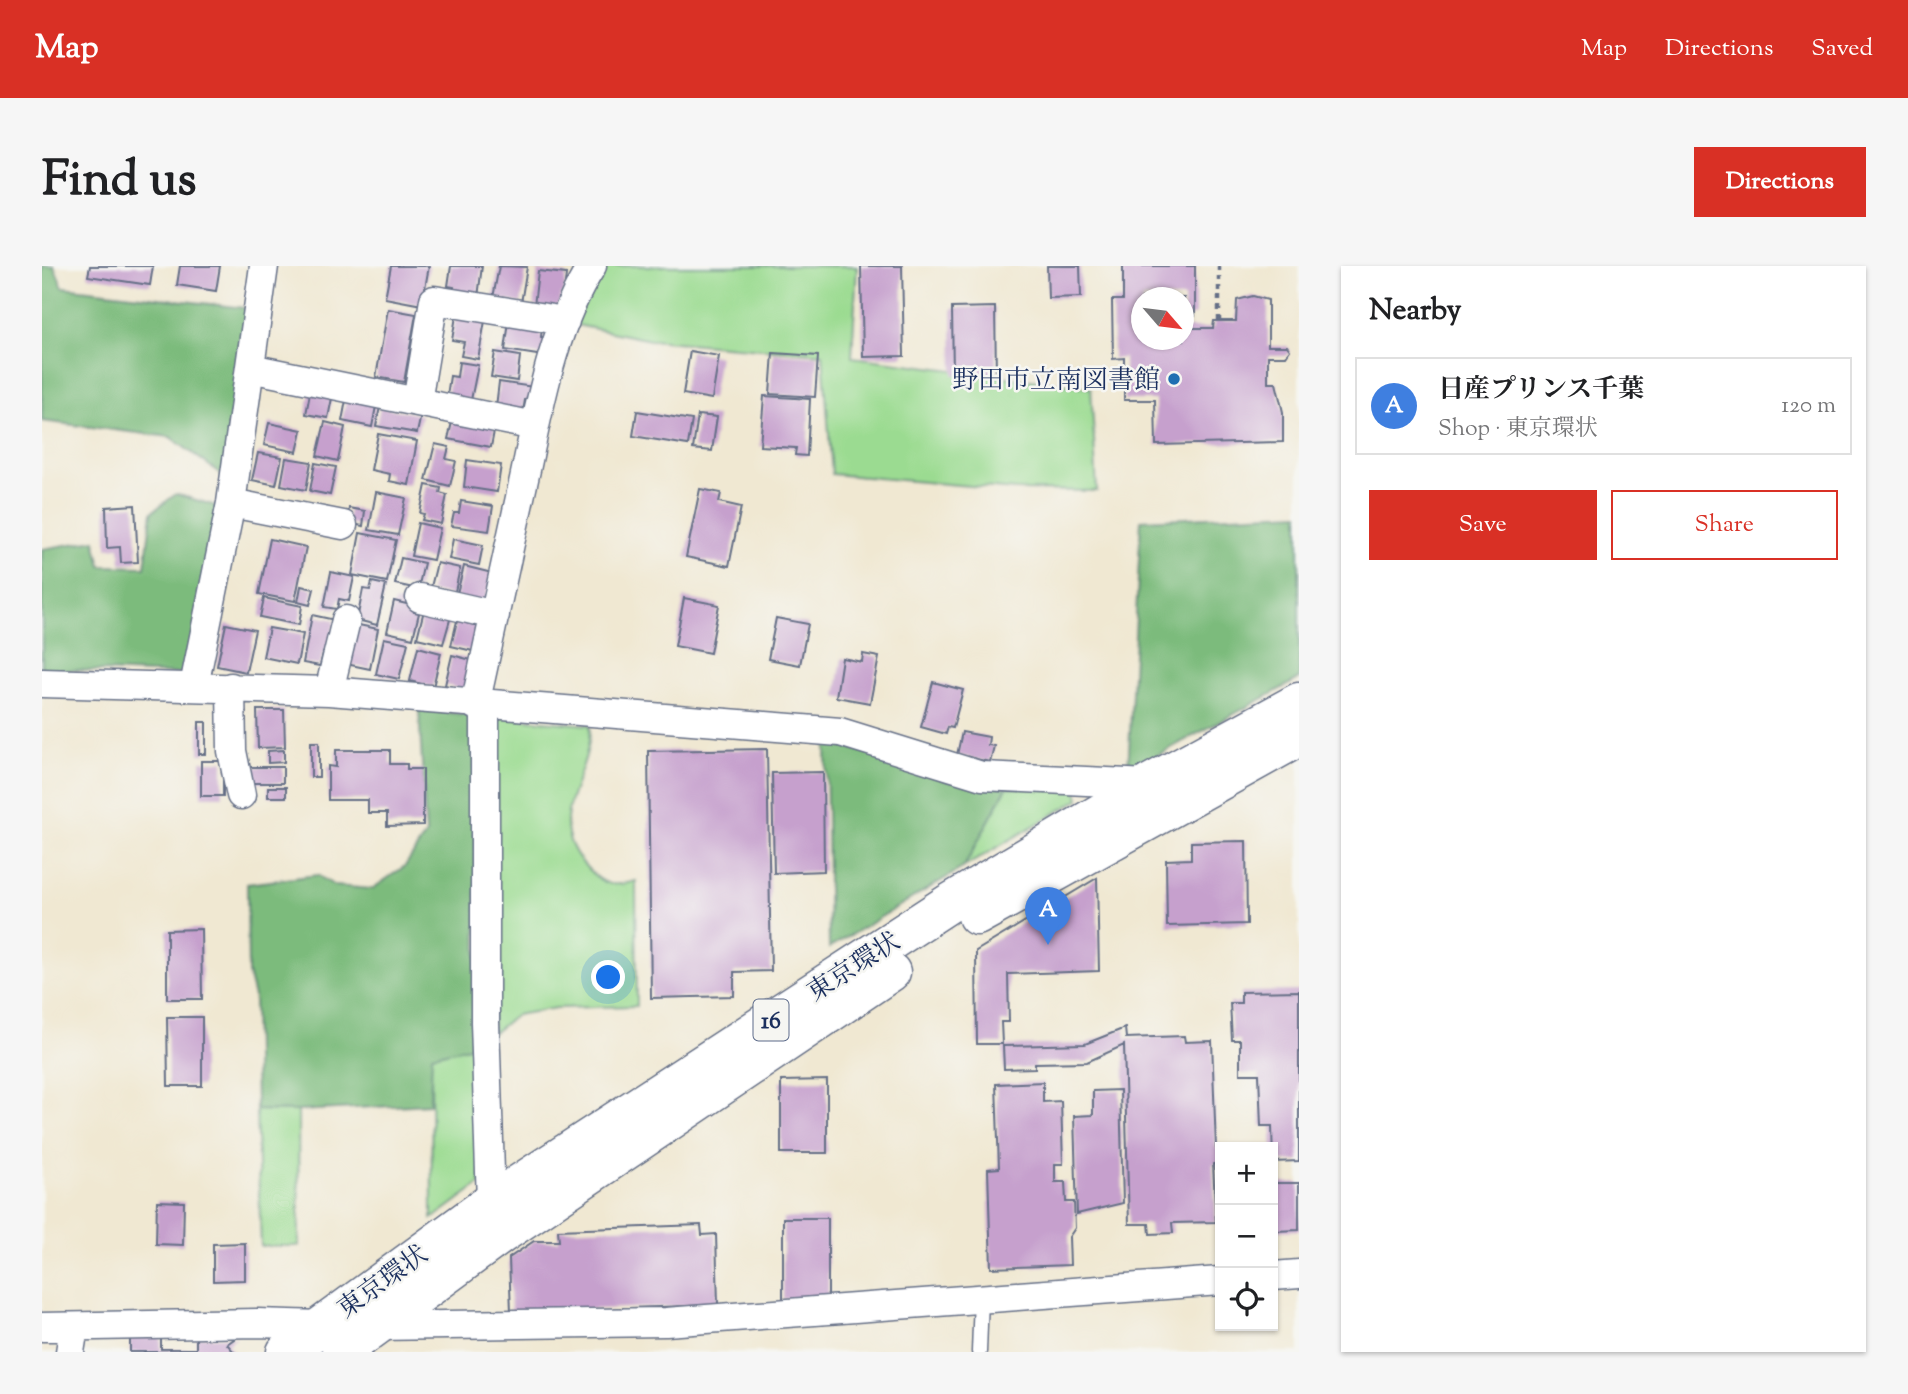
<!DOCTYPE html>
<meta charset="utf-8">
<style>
body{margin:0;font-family:"Sorts Mill Goudy","Noto Serif JP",serif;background:#f6f6f6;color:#202124}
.controls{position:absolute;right:21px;bottom:21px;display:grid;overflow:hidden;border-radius:0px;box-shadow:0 2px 5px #0004}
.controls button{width:63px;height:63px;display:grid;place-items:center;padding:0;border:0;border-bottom:2px solid #e0e0e0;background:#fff;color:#202124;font:35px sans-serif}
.compass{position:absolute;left:1089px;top:21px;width:63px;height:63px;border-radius:50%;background:#fff;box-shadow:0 2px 5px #0004;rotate:118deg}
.you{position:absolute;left:567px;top:712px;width:24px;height:24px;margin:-18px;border:5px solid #fff;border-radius:50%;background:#1a73e8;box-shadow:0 0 0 10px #1a73e833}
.badge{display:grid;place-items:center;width:46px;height:46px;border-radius:50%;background:#d93025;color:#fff;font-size:23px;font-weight:700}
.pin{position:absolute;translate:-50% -58px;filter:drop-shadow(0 2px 4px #0008)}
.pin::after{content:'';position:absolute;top:37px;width:24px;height:21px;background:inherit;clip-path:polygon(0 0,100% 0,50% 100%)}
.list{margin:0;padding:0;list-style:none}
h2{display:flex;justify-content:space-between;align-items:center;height:91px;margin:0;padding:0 28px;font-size:30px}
h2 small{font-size:23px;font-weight:400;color:#757577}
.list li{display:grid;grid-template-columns:46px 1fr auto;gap:21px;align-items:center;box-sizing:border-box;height:98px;margin:0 14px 14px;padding:0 14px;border:2px solid #e0e0e0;border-radius:0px}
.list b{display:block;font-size:26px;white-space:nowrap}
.list p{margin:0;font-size:23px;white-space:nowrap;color:#757577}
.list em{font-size:23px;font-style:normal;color:#757577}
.actions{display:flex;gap:14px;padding:21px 28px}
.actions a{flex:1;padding:16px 0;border:2px solid #d93025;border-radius:0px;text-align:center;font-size:24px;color:#d93025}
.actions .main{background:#d93025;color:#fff}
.icon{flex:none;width:38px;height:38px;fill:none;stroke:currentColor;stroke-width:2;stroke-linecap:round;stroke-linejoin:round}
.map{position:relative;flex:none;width:1257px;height:1086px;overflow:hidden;border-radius:0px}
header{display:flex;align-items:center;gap:42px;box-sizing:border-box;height:98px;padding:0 35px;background:#d93025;color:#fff}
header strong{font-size:33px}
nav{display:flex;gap:38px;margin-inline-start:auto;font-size:24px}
.intro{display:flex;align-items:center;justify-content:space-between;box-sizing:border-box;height:168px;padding:0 42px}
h1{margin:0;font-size:49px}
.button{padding:18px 32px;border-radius:0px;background:#d93025;color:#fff;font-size:24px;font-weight:700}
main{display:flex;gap:42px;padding:0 42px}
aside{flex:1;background:#fff;border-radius:0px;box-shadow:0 2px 5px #0004}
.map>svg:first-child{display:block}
</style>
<header>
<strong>Map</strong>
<nav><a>Map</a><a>Directions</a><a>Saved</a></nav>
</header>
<div class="intro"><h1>Find us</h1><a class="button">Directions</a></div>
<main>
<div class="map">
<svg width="1257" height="1086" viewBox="0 0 1257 1086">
<rect width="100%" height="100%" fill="#f6f6f2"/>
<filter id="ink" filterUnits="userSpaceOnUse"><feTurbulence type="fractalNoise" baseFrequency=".0143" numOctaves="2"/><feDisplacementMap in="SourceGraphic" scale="14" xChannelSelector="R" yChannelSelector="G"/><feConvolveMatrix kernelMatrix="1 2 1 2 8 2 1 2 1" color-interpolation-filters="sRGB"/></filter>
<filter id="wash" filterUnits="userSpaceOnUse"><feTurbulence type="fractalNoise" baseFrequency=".00686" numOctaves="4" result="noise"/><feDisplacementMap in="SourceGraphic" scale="28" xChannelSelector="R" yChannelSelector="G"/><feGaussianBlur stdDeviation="1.57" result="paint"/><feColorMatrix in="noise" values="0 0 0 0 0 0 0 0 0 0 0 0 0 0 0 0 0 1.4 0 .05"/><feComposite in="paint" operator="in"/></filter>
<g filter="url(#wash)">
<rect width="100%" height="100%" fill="#f0e8d2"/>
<path fill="#9bdb91" stroke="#5b8578" stroke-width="2" d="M559 0H815L810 91 1049 122 1055 225 974 224 790 208 781 88 608 74 530 58Z
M451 451 548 459C549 517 497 551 546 603 562 620 571 621 594 615L595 740 514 742 474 749 451 767Z
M965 521 1035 524 1037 533 922 601Z
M436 779 439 917 390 953 389 789Z
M214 844 256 845 257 980H219Z"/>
<path fill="#7cbb7b" stroke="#4c756c" stroke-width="2" d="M0 0H12L21 21 211 43 187 214 128 171 0 155Z
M134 228 181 242 149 401 140 408 0 403V283L53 274 59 300 103 301 110 246Z
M1257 247V413L1086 505 1099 254Z
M377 444 432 449 436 779 390 789 388 838 256 845 214 844 212 731 206 707 205 618 275 609 293 620 330 623 363 600 384 568Z
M784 476 831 488 906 515 965 521 922 601 787 682Z"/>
<g id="blocks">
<path fill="#c6a0cd" d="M48 0H111L108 19 46 10Z
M138 0H178L174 25 135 19Z
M349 0H387L380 39 343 32Z
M409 0H440L436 31 411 27 412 21 406 20Z
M457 0 485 1 479 37 451 32Z
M819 0H860L862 90 821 91Z
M1005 0H1038L1039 31 1006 32Z
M1081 0H1153V50H1142V32H1100V74H1142V62H1171L1172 55H1194L1195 34 1211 30 1226 34V80H1245L1248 84 1244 90H1226V117H1234L1241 146V176L1114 179 1113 134H1082V92L1071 93 1070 34H1081Z
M496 5 524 8 522 27 519 28 518 37 511 42 492 40Z
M953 41 954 108 911 109 910 42Z
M346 43 374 48 362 116 334 111Z
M414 50 443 55 436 93 419 90 422 76 410 74Z
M467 56 500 61 499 71 505 72 502 90 463 84Z
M648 85 677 90 670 133 641 128Z
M453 86 478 90 475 115 449 111Z
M731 87 776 90 773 131 728 128Z
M417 96 436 99 429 134 405 130 408 110 415 111Z
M457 116 492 121 489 135 483 134 481 145 454 141Z
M269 122 291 127 286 152 264 148Z
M305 129 335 135 330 161 300 155Z
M722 130 768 133 765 190 753 189 754 182 718 180Z
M338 141 379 149 375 167 334 160Z
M595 145 650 154 646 179 591 170Z
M656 149 675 151 670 185 651 183Z
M411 152 453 160 449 181 406 173Z
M283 156 303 161 296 195 275 190Z
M227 157 260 164 255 186 222 179Z
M336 168 375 175 367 219 347 215 348 208 329 204Z
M393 178 407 181 404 193 414 195 408 220 384 214Z
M216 187 240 191 234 219 210 214Z
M244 192 269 196 264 224 239 219Z
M425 194 459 199 455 226 422 221Z
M273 197 294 201 288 229 268 225Z
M384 219 399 222 398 227 405 229 399 258 380 254 382 248 378 247Z
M658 223 679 227 677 236 699 241 687 300 644 291Z
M334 226 364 232 356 269 327 264Z
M419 235 451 240 447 265 409 260 412 247H417Z
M93 239 96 296 79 297 78 281 65 282 64 241Z
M307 242 323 245 321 260 305 257Z
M376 257 398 262 391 294 369 290Z
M318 267 354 274 345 316 310 309Z
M228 273 264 281 253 335 217 328Z
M411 273 441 279 437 299 407 293Z
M359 292 382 297 376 323 353 318Z
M395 297 418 302 412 330 388 325Z
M422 300 450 307 443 337 414 331Z
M289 306 312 311 307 335 297 333 295 343 282 341Z
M330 316 344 319 335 359 315 354 321 323 328 324Z
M259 320 272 323 268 339 256 336Z
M222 332 260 340 257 359 218 351Z
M642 332 677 339 668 387 633 380Z
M352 335 373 340 372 346 377 347 371 372 345 366Z
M382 344 409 350 401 378 375 372Z
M270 349 293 354 286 388 281 387 278 400 261 397Z
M734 352 766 358 758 399 726 393Z
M415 355 437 360 431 385 409 380Z
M184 358 213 364 204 406 175 400Z
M312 358 336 363 328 403 304 398Z
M227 362 261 368 255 398 221 391Z
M342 372 366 377 357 413 334 408Z
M376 381 399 387 391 421 368 415Z
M821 388 837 391 828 437 794 431 800 392 820 396Z
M410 389 433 395 426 425 403 419Z
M891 416 921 424 911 462 906 461 904 468 879 461Z
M215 444H242L243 481 216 482Z
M157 456H164V488H157Z
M920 466 947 471 946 479 952 480 948 496 915 489Z
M269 476H277V511H269Z
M725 483 729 705 692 706V730L609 732 606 485Z
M242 484V496L226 497V485Z
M294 484H348V498H365V503H381V559L345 560V547H326V534H286V500L294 501Z
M159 495H181V530H159Z
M206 501H241V517H206Z
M781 506 782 605 732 607 730 507Z
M226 521H244V531H226Z
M1204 575 1205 658 1125 660 1124 594 1149 593V576Z
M1055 612 1057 705 966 708 967 756H959L960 778H935L934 685Z
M159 663 160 733H125V664Z
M1257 725V895L1231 896 1230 860H1219L1217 808H1198V774H1190L1188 737H1199V726Z
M125 751H160V820H126Z
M1083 762 1084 772 1142 770 1143 776 1170 775 1174 882H1178V897L1171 898 1174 956 1130 957 1131 967 1108 968 1107 958H1087L1082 779 1045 796 993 797V802L962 803 961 780 1043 778Z
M785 814V887H739V815Z
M1001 816V836L1019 835 1021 898H1013V916H1023L1024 936H1032L1033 962 1027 971 1028 999 949 1002 946 903 957 902 954 818Z
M1078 824 1081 937 1035 948 1032 850 1051 849V825Z
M1232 917H1257V964L1233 965Z
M115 935 142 936 141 979 114 978Z
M741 952H786V1032L741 1033Z
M659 959 660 969 674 968 676 1039 469 1046 467 992 492 975H517L516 964Z
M203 977V1014L171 1015V978Z
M88 1071H119V1083H154V1071H195L185 1078 192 1086H88Z"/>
</g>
</g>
<g filter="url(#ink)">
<use href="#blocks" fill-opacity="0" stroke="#667087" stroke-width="2"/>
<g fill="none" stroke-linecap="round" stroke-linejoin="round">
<g stroke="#667087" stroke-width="17">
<path id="service" d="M937 1086 939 1032"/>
</g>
<g stroke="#667087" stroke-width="31">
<path id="minor" d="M208 102 493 160
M375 136 392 34 523 55
M189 237 301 259
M378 332 453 349
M0 417 287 425 798 466 940 510 1107 518
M152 420 189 237 222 0
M189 421 190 485 199 529
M287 425 304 354
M433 439C450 363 466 288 482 213 497 143 510 62 550 0
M443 439V756L449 936
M1231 1010 1257 1008
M334 1060 624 1056 1178 1015
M0 1061 215 1057 280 1059
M28 1086 32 1061"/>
</g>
<g stroke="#667087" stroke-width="41">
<path id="trunk" d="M935 650 1257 471
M244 1086 449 936 909 636 1107 518 1257 436
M299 1086 460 968 849 706"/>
</g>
<path stroke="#667087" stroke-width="4.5" stroke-dasharray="5 5" stroke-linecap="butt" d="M1177 0V55"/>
<use href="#service" stroke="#fff" stroke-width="14"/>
<use href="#minor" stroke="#fff" stroke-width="28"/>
<use href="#trunk" stroke="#fff" stroke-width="38"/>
</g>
</g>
<circle fill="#1f6fb2" stroke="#f6f6f2" stroke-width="2.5" cx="1132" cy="113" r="7"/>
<g text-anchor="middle" stroke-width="5" stroke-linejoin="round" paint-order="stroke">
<rect fill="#f6f6f2" stroke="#5d6b8a" stroke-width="2" x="711.5" y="733.5" width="35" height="41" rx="5"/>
<g font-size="24" font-weight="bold" fill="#1b2f5e">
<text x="729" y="762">16</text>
</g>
<g font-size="26" fill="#1b2f5e" stroke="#f6f6f2" text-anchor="end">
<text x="1118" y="122">野田市立南図書館</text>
</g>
<g font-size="26" fill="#1b2f5e" stroke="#f6f6f2">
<text transform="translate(811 700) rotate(-33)" y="9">東京環状</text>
<text transform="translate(340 1015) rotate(-36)" y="9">東京環状</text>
</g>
</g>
</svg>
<div class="controls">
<button>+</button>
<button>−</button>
<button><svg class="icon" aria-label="locate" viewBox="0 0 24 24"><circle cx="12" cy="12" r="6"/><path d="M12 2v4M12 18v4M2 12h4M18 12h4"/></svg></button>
</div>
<svg class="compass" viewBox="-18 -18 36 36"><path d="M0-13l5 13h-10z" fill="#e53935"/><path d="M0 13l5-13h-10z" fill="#757577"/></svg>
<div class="you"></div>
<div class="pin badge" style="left:1006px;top:679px;background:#3f7fe0">A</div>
</div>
<aside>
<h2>Nearby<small></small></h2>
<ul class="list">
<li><span class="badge" style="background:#3f7fe0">A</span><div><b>日産プリンス千葉</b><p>Shop · 東京環状</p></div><em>120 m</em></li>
</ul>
<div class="actions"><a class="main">Save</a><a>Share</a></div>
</aside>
</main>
